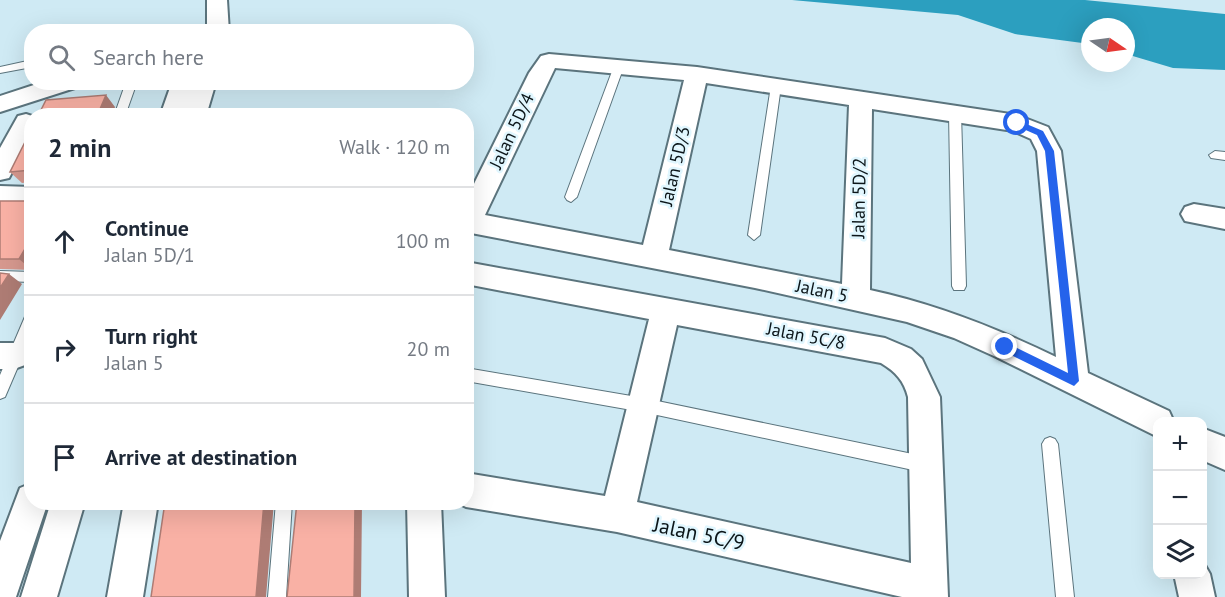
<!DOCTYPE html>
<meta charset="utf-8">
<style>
body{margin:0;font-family:"PT Sans",sans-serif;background:#f2f2f3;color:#1f2937}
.controls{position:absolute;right:18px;bottom:18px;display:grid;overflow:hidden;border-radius:12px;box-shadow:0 6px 24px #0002}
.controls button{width:54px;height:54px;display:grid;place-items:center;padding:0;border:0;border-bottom:2px solid #e0e1e3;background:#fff;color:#1f2937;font:30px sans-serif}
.compass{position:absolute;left:1081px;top:18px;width:54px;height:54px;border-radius:50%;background:#fff;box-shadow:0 6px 24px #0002;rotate:103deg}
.stop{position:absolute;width:18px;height:18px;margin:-14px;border:4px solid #2563eb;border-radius:50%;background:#fff}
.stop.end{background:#2563eb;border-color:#fff;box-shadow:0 2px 6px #0008}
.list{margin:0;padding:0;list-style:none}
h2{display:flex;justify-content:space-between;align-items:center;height:78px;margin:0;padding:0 24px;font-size:26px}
h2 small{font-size:20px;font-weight:400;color:#747a83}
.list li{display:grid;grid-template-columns:39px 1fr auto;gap:18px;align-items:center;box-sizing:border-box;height:108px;padding:0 24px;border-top:2px solid #e0e1e3}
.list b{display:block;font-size:22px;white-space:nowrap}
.list p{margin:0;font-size:20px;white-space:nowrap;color:#747a83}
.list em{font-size:20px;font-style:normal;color:#747a83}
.icon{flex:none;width:33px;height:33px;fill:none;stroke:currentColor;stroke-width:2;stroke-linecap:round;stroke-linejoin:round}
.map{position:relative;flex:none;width:1225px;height:597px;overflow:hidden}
.search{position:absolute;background:#fff;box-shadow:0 6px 24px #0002;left:24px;top:24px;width:450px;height:66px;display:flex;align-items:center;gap:15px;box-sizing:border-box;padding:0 21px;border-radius:24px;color:#747a83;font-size:22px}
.panel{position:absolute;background:#fff;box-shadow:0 6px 24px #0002;left:24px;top:108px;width:450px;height:402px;border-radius:24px}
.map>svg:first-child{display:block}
</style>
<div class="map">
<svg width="1225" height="597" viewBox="0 0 1225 597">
<rect width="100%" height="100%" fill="#cfeaf4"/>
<path fill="#2c9fbf" d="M792 0H1085L1225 14V70L1173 68 1126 54V27H1090V44L1015 34 958 15Z"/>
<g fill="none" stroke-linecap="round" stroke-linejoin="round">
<g stroke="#5b747d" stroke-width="2">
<path id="lane" d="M32 60V67L0 73V67Z
M619 63 624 66 577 197 571 202 567 200 565 197 614 66Z
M126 82H137L125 116H114Z
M776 82 781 86 760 235 754 240 748 235 771 86Z
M955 109 961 113 966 286 964 290H954L952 286 949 113Z
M1215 151 1225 152V160L1211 158 1209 155Z
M0 271 32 272V282L0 281Z
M32 310V334L5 397 0 399V375L27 312Z
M466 368 643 398 927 457 933 460 935 465 933 470 927 473 643 412 466 381Z
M1050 437 1055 439 1058 444 1074 597H1056L1042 444 1045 439Z
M276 502H292L286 597H268Z"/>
</g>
<g stroke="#5b747d" stroke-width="4">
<path id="street" d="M207 0H227L229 32H207Z
M549 54 697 67 1017 115 1048 127 1061 151 1088 373 1169 411 1174 422H1158V437L994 356 954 338 907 322 755 288 466 232V200L529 73 541 56ZM555 68 684 80 643 245 485 215ZM706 83 849 105 842 284 669 250ZM872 109 1013 131 1031 139 1037 151 1056 357C996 328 936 304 870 290Z
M43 82H81L78 87 0 112V96Z
M172 82H216L206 116H160Z
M26 114 32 116V134L9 178 0 180V148L18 116Z
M0 186 32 187V207L0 206Z
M1194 204 1225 209V229L1185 221 1181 214 1185 207Z
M466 262 885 338 911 349 922 359 940 397 948 597H902L617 532 466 507 456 502H466V473L605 496 649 319 466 284ZM677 325 881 363C896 372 904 381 908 397L911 563 637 502Z
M0 343H14L25 347 29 356 25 365 14 369H0Z
M1202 428 1225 437V470L1202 460Z
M32 483V502H48L16 597H0V541L20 488Z
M51 502H85L57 597H21Z
M124 502H158L143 597H107Z
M407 502H441L445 597H409Z
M1202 560 1210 574 1215 597H1179L1174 574H1202Z"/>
</g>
<use href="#lane" fill="#fff" fill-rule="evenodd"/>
<use href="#street" fill="#fff" fill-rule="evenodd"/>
</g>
<path fill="#d6988e" d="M32 128V182L22 183 10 172Z
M0 201H32V270L0 269Z"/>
<path fill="#ae7c74" d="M106 95 115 107 112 116H97Z
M32 237V270L19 259Z
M9 274 22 284 0 320V288Z
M264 502H274L266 597H256Z
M355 502H362L361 597H354Z"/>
<path fill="#f9b1a5" stroke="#ae7c74" stroke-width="1.5" d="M106 95 97 116H38L46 100Z
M32 128V170L10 172Z
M0 201H32V237L19 259H0Z
M0 273 9 274 0 288Z
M165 502H264L256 597H151Z
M297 502H355L354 597H287Z"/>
<path fill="#2563eb" d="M1017 120 1043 131 1054 151 1079 381 1074 386 1001 350 1000 347 1005 342 1009 344 1068 373 1045 151 1037 135 1014 125Z"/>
<g text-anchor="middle" stroke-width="5" stroke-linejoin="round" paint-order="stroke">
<g font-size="18" fill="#0b1519" stroke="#e0f6fe">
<text transform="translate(512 131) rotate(-65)" y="6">Jalan 5D/4</text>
<text transform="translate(675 166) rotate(-77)" y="6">Jalan 5D/3</text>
<text transform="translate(859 198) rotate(-89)" y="6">Jalan 5D/2</text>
<text transform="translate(822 291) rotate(12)" y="6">Jalan 5</text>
<text transform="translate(806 336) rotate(11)" y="6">Jalan 5C/8</text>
</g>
<g font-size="21" fill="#0b1519" stroke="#e0f6fe">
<text transform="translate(699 534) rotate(12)" y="7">Jalan 5C/9</text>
</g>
</g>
</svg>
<div class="controls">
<button>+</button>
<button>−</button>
<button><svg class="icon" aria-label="layers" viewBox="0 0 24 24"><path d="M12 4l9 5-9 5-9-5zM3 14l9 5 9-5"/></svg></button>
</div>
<svg class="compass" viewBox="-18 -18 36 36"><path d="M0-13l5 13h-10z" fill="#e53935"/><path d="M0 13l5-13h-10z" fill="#747a83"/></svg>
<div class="stop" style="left:1017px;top:123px"></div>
<div class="stop end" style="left:1005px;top:347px"></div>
<div class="search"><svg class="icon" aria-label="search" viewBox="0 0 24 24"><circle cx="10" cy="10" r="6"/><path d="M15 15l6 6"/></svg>Search here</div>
<section class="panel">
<h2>2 min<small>Walk · 120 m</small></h2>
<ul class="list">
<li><svg class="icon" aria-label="ahead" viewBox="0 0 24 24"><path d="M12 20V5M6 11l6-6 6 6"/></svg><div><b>Continue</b><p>Jalan 5D/1</p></div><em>100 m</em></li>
<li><svg class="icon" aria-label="right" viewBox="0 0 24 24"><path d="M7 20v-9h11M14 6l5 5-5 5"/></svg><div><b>Turn right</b><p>Jalan 5</p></div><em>20 m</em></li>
<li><svg class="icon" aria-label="arrive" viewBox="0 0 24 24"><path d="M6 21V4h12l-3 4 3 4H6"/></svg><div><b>Arrive at destination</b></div></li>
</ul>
</section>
</div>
